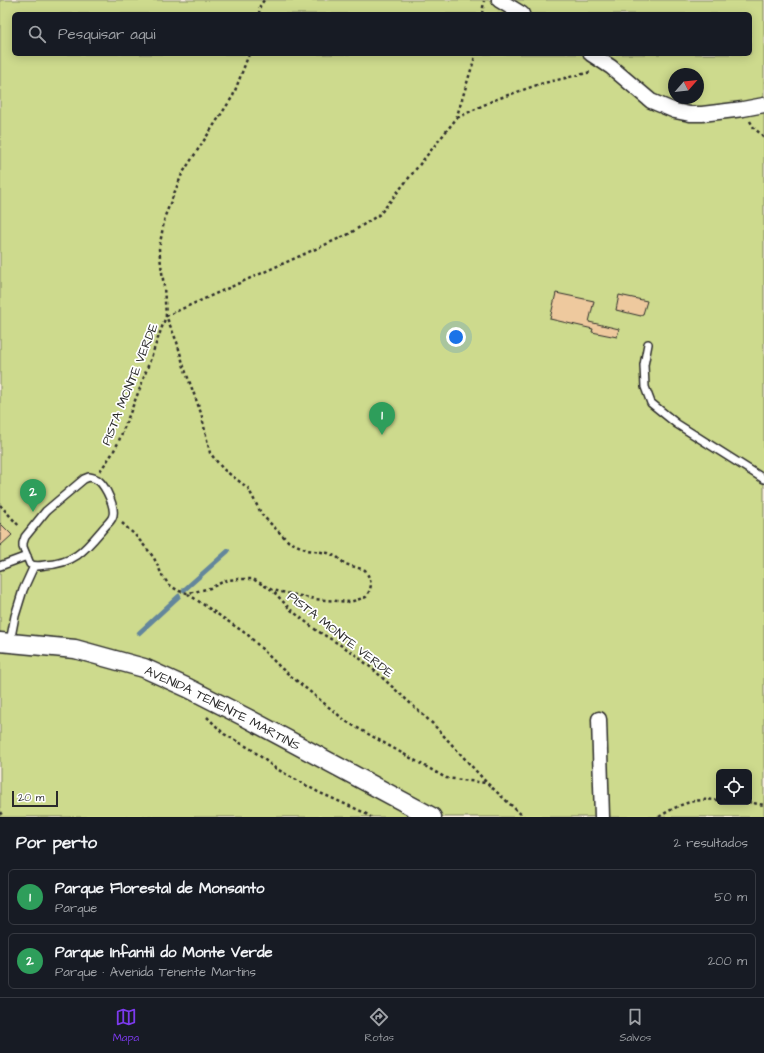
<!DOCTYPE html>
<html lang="pt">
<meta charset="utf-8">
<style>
body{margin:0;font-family:"Architects Daughter",sans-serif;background:#242831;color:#f1f3f6}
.controls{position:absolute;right:12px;bottom:12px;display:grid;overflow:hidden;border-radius:6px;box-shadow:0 2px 10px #0003}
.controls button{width:36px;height:36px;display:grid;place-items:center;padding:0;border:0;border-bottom:1px solid #363941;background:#171b24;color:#f1f3f6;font:20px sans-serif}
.compass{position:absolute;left:668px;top:68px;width:36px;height:36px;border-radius:50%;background:#171b24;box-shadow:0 2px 10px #0003;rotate:62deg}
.scale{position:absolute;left:12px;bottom:10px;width:46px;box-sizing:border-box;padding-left:4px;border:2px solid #2b2b2b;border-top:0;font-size:11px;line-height:14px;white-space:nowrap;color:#2b2b2b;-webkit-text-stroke:3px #fff;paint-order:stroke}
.you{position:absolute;left:456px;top:337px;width:14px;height:14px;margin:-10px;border:3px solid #fff;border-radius:50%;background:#1a73e8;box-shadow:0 0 0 6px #1a73e833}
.badge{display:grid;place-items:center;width:26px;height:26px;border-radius:50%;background:#7c3aed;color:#fff;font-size:13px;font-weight:700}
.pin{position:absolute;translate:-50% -33px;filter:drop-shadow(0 1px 2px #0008)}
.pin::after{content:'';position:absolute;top:21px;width:14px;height:12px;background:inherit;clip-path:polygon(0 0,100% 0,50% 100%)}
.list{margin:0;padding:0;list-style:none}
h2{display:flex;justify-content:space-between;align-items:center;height:52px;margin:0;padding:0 16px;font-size:17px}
h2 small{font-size:13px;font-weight:400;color:#9ea1a6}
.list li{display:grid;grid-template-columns:26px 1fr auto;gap:12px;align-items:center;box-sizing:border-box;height:56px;margin:0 8px 8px;padding:0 8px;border:1px solid #363941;border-radius:6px}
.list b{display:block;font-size:15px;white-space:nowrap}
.list p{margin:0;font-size:13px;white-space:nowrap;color:#9ea1a6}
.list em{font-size:13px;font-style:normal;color:#9ea1a6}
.icon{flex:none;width:22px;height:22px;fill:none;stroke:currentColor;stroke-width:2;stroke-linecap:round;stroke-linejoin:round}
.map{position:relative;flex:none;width:764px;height:817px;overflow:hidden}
.search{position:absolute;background:#171b24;box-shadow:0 2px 10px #0003;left:12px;right:12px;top:12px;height:44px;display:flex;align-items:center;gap:10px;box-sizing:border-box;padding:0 14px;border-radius:6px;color:#9ea1a6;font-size:15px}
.sheet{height:180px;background:#171b24}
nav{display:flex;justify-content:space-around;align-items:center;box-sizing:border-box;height:56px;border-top:1px solid #363941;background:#171b24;font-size:11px;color:#9ea1a6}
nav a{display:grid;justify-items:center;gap:2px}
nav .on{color:#7c3aed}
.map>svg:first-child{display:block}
</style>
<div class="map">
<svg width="764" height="817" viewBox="0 0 764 817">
<rect width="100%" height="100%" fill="#faefe2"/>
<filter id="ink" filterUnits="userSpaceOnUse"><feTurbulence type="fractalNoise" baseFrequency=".025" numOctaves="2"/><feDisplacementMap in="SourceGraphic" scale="8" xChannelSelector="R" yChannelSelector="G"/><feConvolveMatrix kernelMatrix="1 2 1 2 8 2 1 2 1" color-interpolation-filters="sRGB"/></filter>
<g filter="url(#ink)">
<path fill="#cdda8d" stroke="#7c825c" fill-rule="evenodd" d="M0 0H764V817H0ZM14 14H750V54H14ZM674 74H698V98H674ZM719 772H749V802H719Z"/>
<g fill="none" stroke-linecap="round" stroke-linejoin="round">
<path stroke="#63869c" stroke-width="4.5" d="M184 590 228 551
M139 633 179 596"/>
</g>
<path fill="#eec99e" stroke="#2b2b2b" d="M556 293 594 301 589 322 619 329 617 337 592 332 593 329 550 319Z
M619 295 647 301 643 314H642L641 316 616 310Z
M0 523 12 535 0 546Z"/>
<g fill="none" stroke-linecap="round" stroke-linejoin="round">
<g stroke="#2b2b2b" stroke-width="10">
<path id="service" d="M648 344 644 365 645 387 651 403 677 424 764 479
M89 477C98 478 102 483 107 492 110 498 116 511 112 518 110 522 105 526 102 530 85 550 74 564 45 565 39 566 35 567 30 564L23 547V543L25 537 46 511 84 479Z
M0 566 27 556
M10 642 15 616 23 590 34 566"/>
</g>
<g stroke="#2b2b2b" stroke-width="17">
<path id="minor" d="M499 0 522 14
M591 54 611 67 651 101 675 111 690 114H702L743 109 764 105
M599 719 602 817"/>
</g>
<g stroke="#2b2b2b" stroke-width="21">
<g id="tertiary">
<path id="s1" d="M0 642 75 649 144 668 188 688 247 718 432 817"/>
</g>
</g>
<path stroke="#2b2b2b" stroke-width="2.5" stroke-dasharray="3 3" stroke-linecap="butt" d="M259 14 260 6 264 0
M482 14 484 1
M249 54 233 96 182 174 165 216 159 249 164 287 166 316 177 342 184 367 201 413 210 453 223 469 248 488 262 515 288 541 307 550 328 553 337 557 345 564 365 570C372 582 373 586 366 597L350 602 315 599 272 590
M457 118 494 100 540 84 591 72
M750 121 754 128 764 137
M166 316 349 234 380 214 456 119 474 60 475 54
M100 471 112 454 118 443 140 388 166 316
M0 505 20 527
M122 523 135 535 148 550 154 558 162 575 169 585 179 591 187 593 194 592 210 588 227 580 238 579H253L272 590 291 610 316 630 352 652 375 671 433 724 487 783 524 817
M188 594 248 635 281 668 347 722 446 778 486 783
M207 717 224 734 251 749 275 768 318 792 363 812 371 817
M748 802 764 805
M0 812 3 817
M659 817C679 804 694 798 719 800"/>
<use href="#service" stroke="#fff" stroke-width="7"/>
<use href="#minor" stroke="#fff" stroke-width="14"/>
<use href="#tertiary" stroke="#fff" stroke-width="18"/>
</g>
</g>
<g text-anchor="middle" stroke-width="3.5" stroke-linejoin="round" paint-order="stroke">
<g font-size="13" fill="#2b2b2b" stroke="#fff">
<text transform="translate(129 384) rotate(-68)" y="5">PISTA MONTE VERDE</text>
<text transform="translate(341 634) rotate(38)" y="5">PISTA MONTE VERDE</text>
<text dy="5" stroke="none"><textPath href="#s1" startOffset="235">AVENIDA TENENTE MARTINS</textPath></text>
</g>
</g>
</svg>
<div class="controls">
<button><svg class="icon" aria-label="locate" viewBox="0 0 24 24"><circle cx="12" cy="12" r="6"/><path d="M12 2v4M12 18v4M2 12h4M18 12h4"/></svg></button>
</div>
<svg class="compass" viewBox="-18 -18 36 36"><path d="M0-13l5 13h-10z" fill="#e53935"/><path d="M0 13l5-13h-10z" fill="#9ea1a6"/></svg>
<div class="scale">20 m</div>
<div class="you"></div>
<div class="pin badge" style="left:382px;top:435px;background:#2e9e5b">1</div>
<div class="pin badge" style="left:33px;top:512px;background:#2e9e5b">2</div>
<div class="search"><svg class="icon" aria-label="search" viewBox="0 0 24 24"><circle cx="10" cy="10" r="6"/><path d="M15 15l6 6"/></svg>Pesquisar aqui</div>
</div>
<section class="sheet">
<h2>Por perto<small>2 resultados</small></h2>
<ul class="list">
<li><span class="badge" style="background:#2e9e5b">1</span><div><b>Parque Florestal de Monsanto</b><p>Parque</p></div><em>50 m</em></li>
<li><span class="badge" style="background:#2e9e5b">2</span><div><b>Parque Infantil do Monte Verde</b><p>Parque · Avenida Tenente Martins</p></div><em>200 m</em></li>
</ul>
</section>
<nav>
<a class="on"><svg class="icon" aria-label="map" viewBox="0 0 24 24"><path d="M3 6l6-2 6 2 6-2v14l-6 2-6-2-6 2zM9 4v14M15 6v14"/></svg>Mapa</a>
<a><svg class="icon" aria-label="directions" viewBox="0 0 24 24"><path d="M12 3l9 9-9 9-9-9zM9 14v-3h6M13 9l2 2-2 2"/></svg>Rotas</a>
<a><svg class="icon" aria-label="saved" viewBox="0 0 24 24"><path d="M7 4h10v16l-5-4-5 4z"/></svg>Salvos</a>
</nav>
